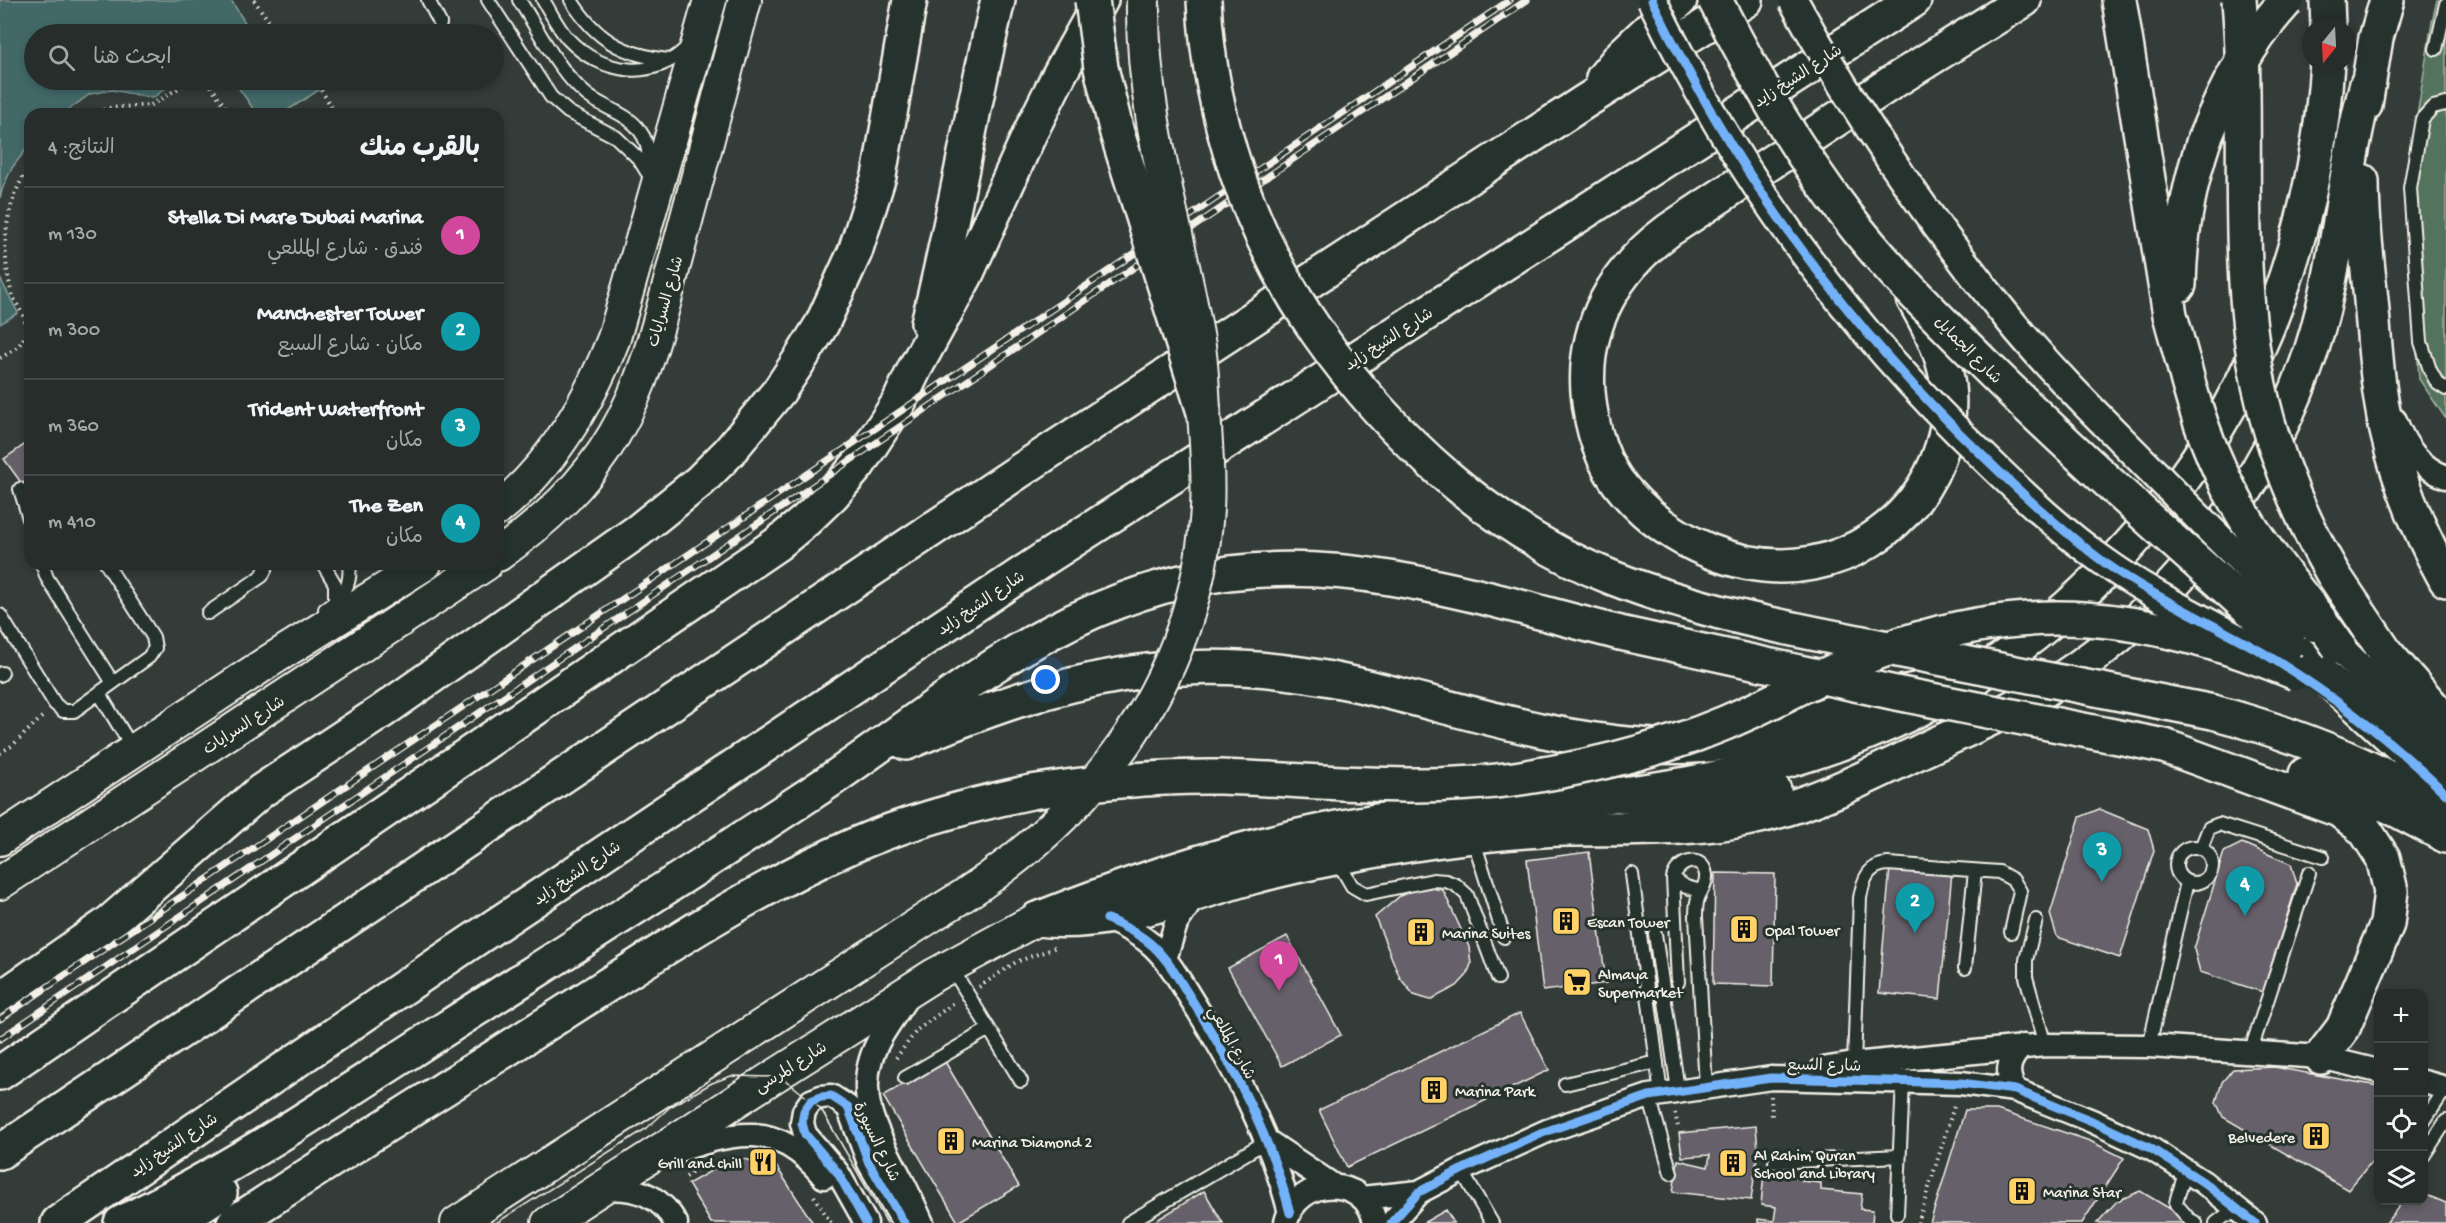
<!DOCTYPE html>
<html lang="ar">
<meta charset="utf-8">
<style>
body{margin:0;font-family:"Gochi Hand","Playpen Sans Arabic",sans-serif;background:#2e3533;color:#f1f3f6;direction:rtl}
.controls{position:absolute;right:18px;bottom:18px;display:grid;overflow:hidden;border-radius:12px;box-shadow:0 3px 9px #0003}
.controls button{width:54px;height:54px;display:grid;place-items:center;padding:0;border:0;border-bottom:2px solid #424947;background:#262d2b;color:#f1f3f6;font:30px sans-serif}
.compass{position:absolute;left:2302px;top:18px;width:54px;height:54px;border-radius:50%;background:#262d2b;box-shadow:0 3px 9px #0003;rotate:198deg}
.you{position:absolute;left:1046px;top:680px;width:21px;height:21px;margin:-15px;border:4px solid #fff;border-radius:50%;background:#1a73e8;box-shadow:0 0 0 9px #1a73e833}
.badge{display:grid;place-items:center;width:39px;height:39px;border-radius:50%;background:#ffd166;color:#fff;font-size:20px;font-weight:700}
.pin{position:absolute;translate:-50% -50px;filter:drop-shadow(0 2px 3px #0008)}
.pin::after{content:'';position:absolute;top:32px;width:21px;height:18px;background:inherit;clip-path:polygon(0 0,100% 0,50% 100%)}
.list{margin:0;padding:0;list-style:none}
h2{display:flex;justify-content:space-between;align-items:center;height:78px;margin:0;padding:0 24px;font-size:26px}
h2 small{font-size:20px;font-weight:400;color:#a4a8a9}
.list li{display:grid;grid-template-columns:39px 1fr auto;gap:18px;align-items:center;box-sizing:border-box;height:96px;padding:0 24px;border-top:2px solid #424947}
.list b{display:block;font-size:22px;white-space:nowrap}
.list p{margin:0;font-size:20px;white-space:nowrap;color:#a4a8a9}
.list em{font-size:20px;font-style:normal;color:#a4a8a9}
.icon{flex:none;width:33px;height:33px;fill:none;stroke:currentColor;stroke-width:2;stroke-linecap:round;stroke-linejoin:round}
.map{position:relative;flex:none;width:2446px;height:1223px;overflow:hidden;direction:ltr}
.search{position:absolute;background:#262d2b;box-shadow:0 3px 9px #0003;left:24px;top:24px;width:480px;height:66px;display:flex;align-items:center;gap:15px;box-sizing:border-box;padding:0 21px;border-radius:33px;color:#a4a8a9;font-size:22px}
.panel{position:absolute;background:#262d2b;box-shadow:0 3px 9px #0003;left:24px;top:108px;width:480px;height:462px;border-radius:18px;direction:rtl}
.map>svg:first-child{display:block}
</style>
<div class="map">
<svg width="2446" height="1223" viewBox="0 0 2446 1223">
<rect width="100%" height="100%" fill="#333c39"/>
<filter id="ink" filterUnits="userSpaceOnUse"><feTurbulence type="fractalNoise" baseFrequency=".0167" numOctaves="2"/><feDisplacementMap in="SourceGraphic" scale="12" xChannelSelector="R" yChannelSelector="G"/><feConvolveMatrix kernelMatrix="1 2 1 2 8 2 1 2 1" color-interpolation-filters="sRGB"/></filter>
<g filter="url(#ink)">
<path fill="#53735c" stroke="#a4b2a2" stroke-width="1.5" d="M2437 0H2446V419L2419 379 2407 179 2432 22Z"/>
<path fill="#436868" stroke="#8a9f9b" stroke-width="1.5" d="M0 0H231L252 34H34V80H176L153 98 112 90 90 94 63 114H30V144L12 168 3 187 0 198Z
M233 80H312L319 90 282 114H257Z
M0 278 18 313 0 324Z"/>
<path fill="#66606a" stroke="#f4f1e8" stroke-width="1.5" d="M30 441V495L4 459Z
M2099 809 2148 829 2154 850 2120 958 2057 937 2050 914 2080 817Z
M2242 843 2291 864 2297 884 2263 992 2200 972 2194 949 2224 852Z
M1589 852 1606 983 1543 991 1527 860Z
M1890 867 1952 872 1940 999 1879 993Z
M1715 873 1775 874 1773 986 1713 984Z
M1430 888 1443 890 1469 947 1471 964 1467 975 1457 986 1430 1000 1414 995 1400 978 1375 917 1400 896 1416 889Z
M1287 936 1341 1035 1282 1066 1228 968Z
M1520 1013 1549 1070 1347 1167 1319 1110Z
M944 1060 1019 1186 958 1222 883 1096Z
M2274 1067 2378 1086V1154L2348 1190 2223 1117 2216 1102 2222 1082 2233 1069Z
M1965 1110H1997L2090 1141 2124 1158 2082 1223H1930Z
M1756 1126 1758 1150 1751 1200 1673 1192 1678 1160 1708 1167 1710 1155 1682 1157 1679 1133Z
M735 1157 776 1166 813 1223H711L688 1184Z
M1764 1173 1803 1177 1802 1181 1821 1183V1190L1862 1194 1860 1209 1873 1210 1872 1223H1758V1219L1774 1221 1776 1207 1761 1205Z
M1204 1191 1223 1223H1152Z
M2140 1191 2179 1214 2183 1223H2097L2117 1201Z
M2424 1194 2446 1203V1223H2386L2404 1200H2424Z
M1446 1210 1454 1223H1423Z"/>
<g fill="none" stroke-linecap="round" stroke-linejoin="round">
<g stroke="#f4f1e8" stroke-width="16">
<path id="service" d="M428 0 440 23 438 34
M488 0 551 97 568 112 616 137 639 159 647 172
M519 0C538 29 559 73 587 95 603 108 628 113 640 131 649 143 650 157 647 171
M543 0C551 13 558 28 568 39 602 75 656 83 691 43
M571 0C596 40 623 55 669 60
M2436 49 2446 4
M2446 104 2433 107 2422 119 2410 188 2421 342 2430 370 2437 383 2446 389
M20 489 30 522
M42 564 47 578 113 683
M323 564 335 584V602
M325 609C342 598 352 586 349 564
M208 613 262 576 268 564
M0 615 55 704 63 711H74L149 657 155 648 153 637 107 565
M0 675 2 673
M99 693 133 749
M1473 838 1504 937
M2176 865a18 18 0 1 1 36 0a18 18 0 1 1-36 0Z
M2201 848 2209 828 2219 824 2323 857
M1337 860 1352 886 1366 894 1433 880 1446 881 1456 885 1467 895 1498 978
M1632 874 1661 1094
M1673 878 1686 887 1701 891
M2036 920 2026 960V977L2045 1045
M1655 934 1678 1090
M951 967 1021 1081
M1965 968 1975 871
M1678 982 1673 878C1677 861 1703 853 1706 875 1707 883 1701 891 1698 898 1696 904 1696 911 1696 917L1706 1086
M2149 1046 2187 882
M2250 1053 2309 873
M1854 1064 1860 898C1863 880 1868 865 1888 864L1999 872 2013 880 2020 891 2011 932
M905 1078 989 1029
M1565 1084 1657 1062
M1649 1096 1671 1173
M2424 1121 2446 1088
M2424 1155 2446 1121
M1775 1162 1899 1156
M2184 1169C2185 1183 2177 1192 2176 1204L2189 1219 2196 1223
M1461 1170 1492 1223
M1897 1214 1903 1081
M1128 1223 1267 1141
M2216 1223 2225 1216 2241 1212"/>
</g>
<g stroke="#f4f1e8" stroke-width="27">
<path id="minor" d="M2395 420C2405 446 2419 467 2446 477
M1107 919C1124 926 1140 934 1153 946 1170 962 1181 983 1193 1002 1234 1067 1271 1137 1290 1213
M1165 959 1176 924 1196 894
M908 995C896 1015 878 1036 871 1059 857 1104 881 1139 900 1177 908 1192 915 1207 922 1223
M1822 1069 1854 1064 2045 1045 2149 1046 2321 1057 2378 1071
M2424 1082 2446 1088
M2015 1090C2005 1073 2008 1059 2023 1046
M1267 1141 1334 1186
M670 1153C735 1132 774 1118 824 1177
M604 1189C635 1186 660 1195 676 1223
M1362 1198 1419 1192
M1286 1222C1298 1175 1367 1174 1375 1223
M866 1223 838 1173 805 1134 802 1123 804 1111 811 1101 821 1097 831 1096 848 1107 869 1163 904 1223
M1391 1223 1419 1192 1461 1170 1547 1131 1649 1096 1771 1078 1961 1083 2015 1090 2092 1121 2150 1148 2203 1182 2255 1223"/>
</g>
<g stroke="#f4f1e8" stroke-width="33">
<path id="tertiary" d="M2339 647 2446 755"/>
</g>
<g stroke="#f4f1e8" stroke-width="36">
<path id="secondary" d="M498 509C553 465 589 402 614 338L710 0
M498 555C544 522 585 485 614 435 648 378 662 310 679 247 701 164 723 82 745 0
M0 839 271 660 425 564
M0 883 486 564
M457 1223 934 914
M548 1223 773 1077 934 975 1037 919"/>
</g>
<g stroke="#f4f1e8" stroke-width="38">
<path id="primary" d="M2327 0 2328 27
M2333 574 2386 653 2446 722
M2289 644 2446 787
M2213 712C2295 734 2375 764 2446 812
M1038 919C1141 878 1249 843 1359 824 1444 809 1530 806 1615 795 1846 766 2014 690 2162 507 2263 382 2317 222 2327 63"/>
</g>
<g stroke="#f4f1e8" stroke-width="38">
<path id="motorway" d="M2119 0 2170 315 2183 362
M1603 78 1622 55 1680 0
M2365 105 2376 38 2387 0
M2362 181C2362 221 2367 260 2371 300 2375 343 2377 388 2387 431 2399 484 2420 533 2446 580
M2179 285C2180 235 2188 188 2204 140
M1913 298C1929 326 1944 353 1948 386 1957 470 1895 547 1813 563 1745 576 1670 543 1626 492 1602 466 1591 427 1588 392 1583 324 1616 269 1669 230L1891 83 2024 0
M928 323C955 216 972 107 998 0
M906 743C1061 677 1182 646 1350 683 1446 704 1541 738 1640 745 1685 749 1733 745 1776 732 1803 724 1828 713 1854 705 1893 693 1933 686 1973 680
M2164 746 2339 810 2365 830 2383 858 2391 891 2387 924 2343 1028 2321 1057
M2306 774 2389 806 2446 836
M1620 795C1673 800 1722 802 1774 790
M1037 919C1111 928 1182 896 1252 877 1311 861 1374 850 1434 841 1478 835 1522 830 1566 829 1628 828 1690 831 1751 818 1813 805 1867 777 1923 750 1968 729 2015 709 2057 682 2171 607 2258 498 2305 369 2339 277 2341 178 2367 84
M0 999 109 923 261 791 381 712 638 531 700 481 728 453 779 391 801 358 822 324 855 252 879 176 910 0
M0 1073 777 544 806 520 833 494 858 465 899 402 915 368 966 275 1031 131 1059 75 1101 0
M0 1152 1021 470 1584 102 1746 0
M58 1223 444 960 1044 559 1914 0
M121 1223C235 1168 342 1095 448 1027 570 949 692 872 813 792 950 701 1057 596 1229 573 1363 556 1491 601 1620 633
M174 1223 220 1193
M234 1223C336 1156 440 1092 543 1026 643 963 743 894 852 846 909 821 970 805 1031 792"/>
</g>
<path stroke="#f4f1e8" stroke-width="4" stroke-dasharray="1.5 4.5" stroke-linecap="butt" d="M254 0 268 20 288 34
M201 80 209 83 230 114
M315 80 336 114
M92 114 108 108 151 105 192 80
M0 358C12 351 26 344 26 328 26 316 16 305 12 294 0 248 4 205 30 165
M0 753 13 745 44 715
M979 987 1016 962 1057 947
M896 1058 917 1030 955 1002
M1771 1096 1772 1117
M1675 1113 1678 1127
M686 1177 702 1166
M814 1196 831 1223
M1918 1223 1955 1103"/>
<use href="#service" stroke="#26332d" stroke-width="12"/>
<use href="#minor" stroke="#26332d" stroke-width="22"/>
<use href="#tertiary" stroke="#26332d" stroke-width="28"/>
<use href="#secondary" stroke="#26332d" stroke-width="32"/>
<use href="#primary" stroke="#26332d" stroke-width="33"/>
<use href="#motorway" stroke="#26332d" stroke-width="33"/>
<path stroke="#f4f1e8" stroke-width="1.5" d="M496 1223 647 1128 670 1107 712 1083 731 1076 773 1077 788 1082 821 1109 887 1223"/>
<g stroke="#f4f1e8" stroke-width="7">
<path id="rail" d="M0 1019 1510 0
M0 1039 1527 0"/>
</g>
<use href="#rail" stroke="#26332d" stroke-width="4.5" stroke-dasharray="14" stroke-linecap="butt"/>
<g stroke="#f4f1e8" stroke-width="33" stroke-linecap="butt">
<path id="tertiary-bridge" d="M1652 0C1734 172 1848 328 1986 459 2024 496 2063 533 2106 563 2152 596 2203 619 2252 647
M1793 0C1855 112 1927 219 2008 318 2056 377 2111 429 2164 483 2213 532 2261 582 2314 627"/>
</g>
<g stroke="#f4f1e8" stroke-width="36" stroke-linecap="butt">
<path id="secondary-bridge" d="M934 914C1085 825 1195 690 1207 509 1209 476 1206 444 1204 412 1203 387 1202 364 1198 340 1178 227 1141 116 1143 0"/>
</g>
<g stroke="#f4f1e8" stroke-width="38" stroke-linecap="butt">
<path id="primary-bridge" d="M1092 0 1101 68 1117 133 1204 412
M1204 0C1209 118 1250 235 1317 332 1390 437 1493 531 1613 578 1705 614 1801 631 1898 650 2003 671 2108 691 2213 712
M1715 0C1754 75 1795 149 1847 216 1888 270 1937 317 1985 365 2083 462 2186 552 2289 644
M2239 0C2250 128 2233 259 2259 385 2273 452 2299 515 2333 574"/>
</g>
<g stroke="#f4f1e8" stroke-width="38" stroke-linecap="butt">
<path id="motorway-bridge" d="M2204 140C2225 89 2249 41 2287 0
M2183 362C2197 421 2218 475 2250 526 2277 568 2311 605 2339 647
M1620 633 1891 692 2164 746
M1031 792C1094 782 1156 776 1220 777 1319 780 1416 792 1514 779 1595 767 1678 746 1752 711 1794 691 1833 669 1876 653 2027 596 2150 613 2296 673"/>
</g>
<use href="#tertiary-bridge" stroke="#26332d" stroke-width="28"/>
<use href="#secondary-bridge" stroke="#26332d" stroke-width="32"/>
<use href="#primary-bridge" stroke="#26332d" stroke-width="33"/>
<use href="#motorway-bridge" stroke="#26332d" stroke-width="33"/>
<g stroke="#26332d" stroke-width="13">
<path id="cycleway" d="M1652 0C1734 171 1847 326 1984 457 2022 494 2062 531 2105 563 2155 598 2212 623 2265 654 2331 694 2391 740 2446 794
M1107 919C1124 926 1140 934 1153 946 1170 962 1181 983 1193 1002 1234 1067 1271 1137 1290 1213
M866 1223 838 1173 805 1134 802 1123 804 1111 811 1101 821 1097 831 1096 848 1107 869 1163 904 1223
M1391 1223 1419 1192 1461 1170 1547 1131 1649 1096 1771 1078 1961 1083 2015 1090 2092 1121 2150 1148 2203 1182 2255 1223"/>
</g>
<use href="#cycleway" stroke="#73b2f8" stroke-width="9"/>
</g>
</g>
<defs>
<g id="building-square" transform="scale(1.5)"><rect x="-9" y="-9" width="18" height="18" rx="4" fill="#ffd166" stroke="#26332d"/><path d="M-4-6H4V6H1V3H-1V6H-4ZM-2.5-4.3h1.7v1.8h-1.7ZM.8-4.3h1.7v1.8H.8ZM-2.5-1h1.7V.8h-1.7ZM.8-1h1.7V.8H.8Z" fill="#111"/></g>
<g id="supermarket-square" transform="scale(1.5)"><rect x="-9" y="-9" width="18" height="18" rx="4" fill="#ffd166" stroke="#26332d"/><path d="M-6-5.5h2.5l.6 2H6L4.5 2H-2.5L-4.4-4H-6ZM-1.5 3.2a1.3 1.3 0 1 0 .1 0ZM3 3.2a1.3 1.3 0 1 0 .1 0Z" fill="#111"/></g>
<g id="restaurant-square" transform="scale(1.5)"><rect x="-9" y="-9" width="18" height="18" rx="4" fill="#ffd166" stroke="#26332d"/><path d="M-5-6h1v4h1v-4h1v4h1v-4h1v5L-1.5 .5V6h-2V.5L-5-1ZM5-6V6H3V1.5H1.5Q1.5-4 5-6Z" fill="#111"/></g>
</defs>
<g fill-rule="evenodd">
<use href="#building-square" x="1566" y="921"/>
<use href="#building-square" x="1744" y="929"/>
<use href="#building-square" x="1421" y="932"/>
<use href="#supermarket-square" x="1577" y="982"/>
<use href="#building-square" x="1434" y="1090"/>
<use href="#building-square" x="2316" y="1136"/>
<use href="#building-square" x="951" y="1141"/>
<use href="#restaurant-square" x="763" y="1162"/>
<use href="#building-square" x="1733" y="1163"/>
<use href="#building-square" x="2022" y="1191"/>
</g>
<g text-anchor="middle" stroke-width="6" stroke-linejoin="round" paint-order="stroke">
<g font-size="16" fill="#f4f1e8" stroke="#26332d">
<text transform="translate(1797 75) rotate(-33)" y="6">شارع الشيخ زايد</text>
<text transform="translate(664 301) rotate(-74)" y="6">شارع السرايات</text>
<text transform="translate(1388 338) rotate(-33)" y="6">شارع الشيخ زايد</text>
<text transform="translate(1969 349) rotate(45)" y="6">شارع الجمايل</text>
<text transform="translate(980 602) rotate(-34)" y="6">شارع الشيخ زايد</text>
<text transform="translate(243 724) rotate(-33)" y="6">شارع السرايات</text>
<text transform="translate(576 872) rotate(-34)" y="6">شارع الشيخ زايد</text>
<text transform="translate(1233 1042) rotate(61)" y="6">شارع المللعي</text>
<text transform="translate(1824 1064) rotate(1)" y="6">شارع السبع</text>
<text transform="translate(790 1066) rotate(-32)" y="6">شارع المرسى</text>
<text transform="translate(878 1141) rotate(64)" y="6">شارع السيورة</text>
<text transform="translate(173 1144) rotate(-34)" y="6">شارع الشيخ زايد</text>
</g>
<g font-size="16" fill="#f4f1e8" stroke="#26332d" text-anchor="start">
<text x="1587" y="927">Escan Tower</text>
<text x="1765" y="935">Opal Tower</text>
<text x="1442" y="938">Marina Suites</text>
<text x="1598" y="979">Almaya<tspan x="1598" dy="18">Supermarket</tspan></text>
<text x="1455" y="1096">Marina Park</text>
<text x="2295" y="1142" text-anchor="end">Belvedere</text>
<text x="972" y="1147">Marina Diamond 2</text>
<text x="1754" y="1160">Al Rahim Quran<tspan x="1754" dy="18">School and Library</tspan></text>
<text x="742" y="1168" text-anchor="end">Grill and chill</text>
<text x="2043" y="1197">Marina Star</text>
</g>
</g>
</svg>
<div class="controls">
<button>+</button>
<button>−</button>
<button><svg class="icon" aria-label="locate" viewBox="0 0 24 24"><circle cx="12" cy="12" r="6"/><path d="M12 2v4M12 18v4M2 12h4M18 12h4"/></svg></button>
<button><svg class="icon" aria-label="layers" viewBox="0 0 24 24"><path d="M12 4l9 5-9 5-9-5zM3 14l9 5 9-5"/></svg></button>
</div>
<svg class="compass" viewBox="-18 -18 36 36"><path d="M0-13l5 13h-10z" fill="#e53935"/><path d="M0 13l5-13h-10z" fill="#a4a8a9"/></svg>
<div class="you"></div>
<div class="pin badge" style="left:1279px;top:991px;background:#d1479c">1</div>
<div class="pin badge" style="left:1915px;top:933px;background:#0f9aa8">2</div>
<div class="pin badge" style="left:2102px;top:882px;background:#0f9aa8">3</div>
<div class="pin badge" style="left:2245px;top:916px;background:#0f9aa8">4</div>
<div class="search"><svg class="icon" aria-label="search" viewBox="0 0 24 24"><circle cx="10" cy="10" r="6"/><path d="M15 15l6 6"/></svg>ابحث هنا</div>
<section class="panel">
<h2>بالقرب منك<small>النتائج: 4</small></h2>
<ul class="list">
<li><span class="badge" style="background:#d1479c">1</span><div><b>Stella Di Mare Dubai Marina</b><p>فندق · شارع المللعي</p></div><em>130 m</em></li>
<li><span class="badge" style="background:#0f9aa8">2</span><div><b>Manchester Tower</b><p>مكان · شارع السبع</p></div><em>300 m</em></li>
<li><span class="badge" style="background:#0f9aa8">3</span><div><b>Trident Waterfront</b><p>مكان</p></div><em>360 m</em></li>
<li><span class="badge" style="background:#0f9aa8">4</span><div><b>The Zen</b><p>مكان</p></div><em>410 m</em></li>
</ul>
</section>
</div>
